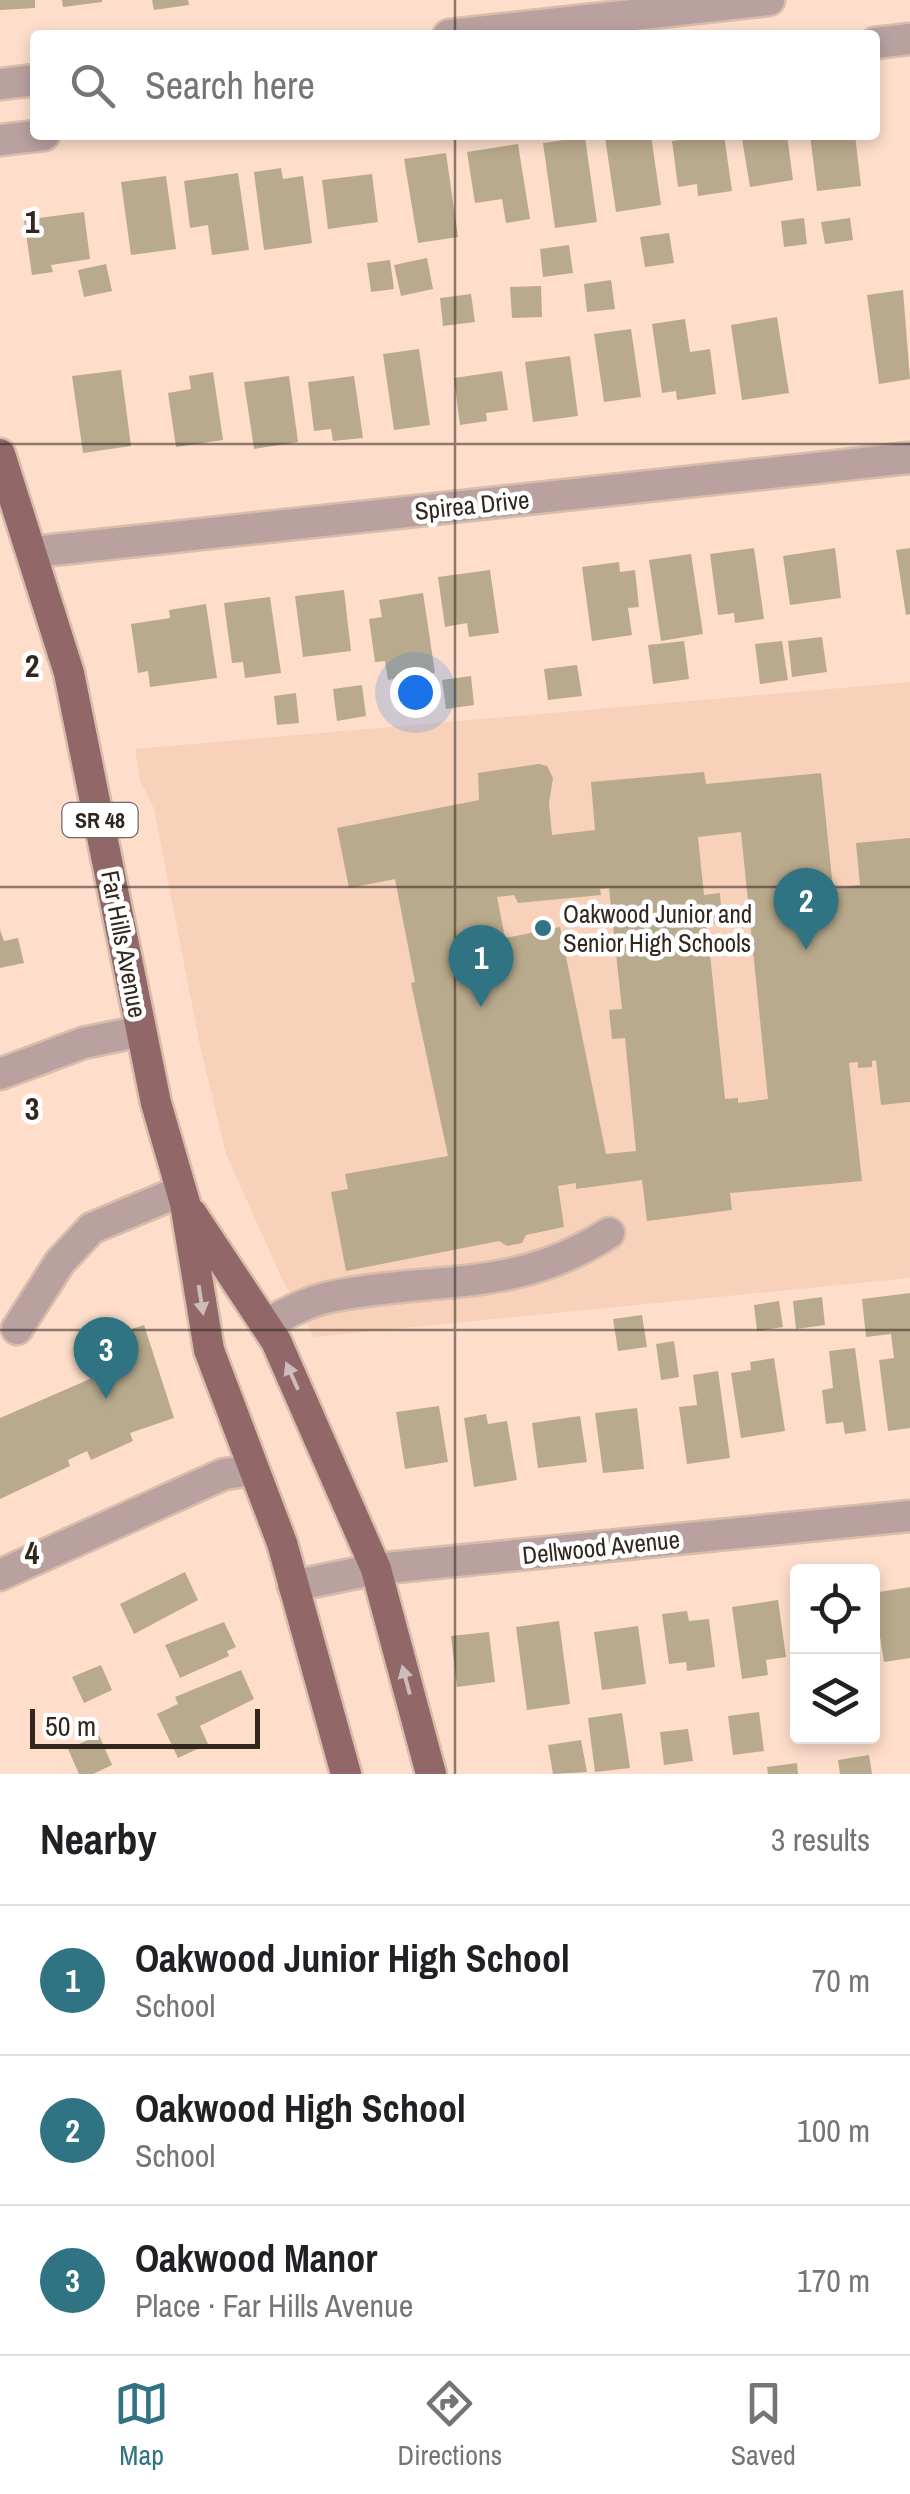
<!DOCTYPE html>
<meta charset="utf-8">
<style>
body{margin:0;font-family:"Archivo Narrow",sans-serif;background:#f2f2f2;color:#202124}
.controls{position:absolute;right:30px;bottom:30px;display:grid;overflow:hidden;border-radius:10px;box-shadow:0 5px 15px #0003}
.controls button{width:90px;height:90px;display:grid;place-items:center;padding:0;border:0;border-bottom:2px solid #e0e0e0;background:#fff;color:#202124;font:50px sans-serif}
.scale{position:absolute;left:30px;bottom:25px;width:230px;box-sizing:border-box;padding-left:10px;border:5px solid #32271f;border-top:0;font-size:28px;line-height:35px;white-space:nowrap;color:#32271f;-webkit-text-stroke:8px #fff;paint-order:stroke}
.you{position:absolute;left:415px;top:692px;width:35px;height:35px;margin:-25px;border:8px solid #fff;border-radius:50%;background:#1a73e8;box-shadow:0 0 0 15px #1a73e833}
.badge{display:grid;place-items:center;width:65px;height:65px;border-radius:50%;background:#307484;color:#fff;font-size:32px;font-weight:700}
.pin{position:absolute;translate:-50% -82px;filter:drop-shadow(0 2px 5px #0008)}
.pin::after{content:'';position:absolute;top:52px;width:35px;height:30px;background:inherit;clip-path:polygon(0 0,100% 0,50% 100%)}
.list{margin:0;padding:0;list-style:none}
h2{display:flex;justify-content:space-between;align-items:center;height:130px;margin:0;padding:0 40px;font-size:42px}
h2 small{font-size:32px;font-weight:400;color:#757577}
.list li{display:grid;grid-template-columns:65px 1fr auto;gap:30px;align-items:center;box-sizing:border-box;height:150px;padding:0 40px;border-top:2px solid #e0e0e0}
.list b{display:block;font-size:38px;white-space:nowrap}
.list p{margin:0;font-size:32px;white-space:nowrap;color:#757577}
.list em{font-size:32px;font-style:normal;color:#757577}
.icon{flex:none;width:55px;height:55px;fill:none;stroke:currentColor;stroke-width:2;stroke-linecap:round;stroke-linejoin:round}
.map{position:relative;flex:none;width:910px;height:1774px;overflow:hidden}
.search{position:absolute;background:#fff;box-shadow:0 5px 15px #0003;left:30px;right:30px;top:30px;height:110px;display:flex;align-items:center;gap:25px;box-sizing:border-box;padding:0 35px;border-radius:10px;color:#757577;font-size:38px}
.sheet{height:580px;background:#fff}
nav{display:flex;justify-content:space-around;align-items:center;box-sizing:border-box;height:140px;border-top:2px solid #e0e0e0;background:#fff;font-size:28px;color:#757577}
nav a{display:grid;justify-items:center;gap:5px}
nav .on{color:#307484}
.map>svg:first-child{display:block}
</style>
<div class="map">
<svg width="910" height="1774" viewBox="0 0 910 1774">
<rect width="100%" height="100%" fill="#fedecb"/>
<path fill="#f8d1ba" d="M910 682V1278L314 1337 282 1279 226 1154 200 1046 154 809 140 780 135 749Z"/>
<path fill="#b9aa8d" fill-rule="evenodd" d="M0 0H35V8L0 10Z
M62 0H102V2L63 7Z
M152 0H188L189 5 154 10Z
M651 135 661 205 616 212 605 137Z
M724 135 732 191 698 196 697 184 678 187 672 141Z
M787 135 793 180 750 187 742 139Z
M810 135H855L861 186 817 191Z
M585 137 597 222 555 228 543 143Z
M518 144 530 219 506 223 502 199 475 203 467 152Z
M446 153 458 237 418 243 404 159Z
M281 168 283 179 303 176 312 243 264 250 254 172Z
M238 173 249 250 212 255 208 225 190 228 184 181Z
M372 174 378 222 328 229 322 180Z
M166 176 176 249 131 255 121 182Z
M84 212 90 259 51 265 53 272 32 275 24 220Z
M804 218 807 244 784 247 781 221Z
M850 218 853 240 825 244 821 222Z
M669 233 674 263 645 267 640 237Z
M569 245 573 273 543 277 540 249Z
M427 258 433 289 401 296 394 265Z
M390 260 394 289 371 292 367 263Z
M106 264 112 291 84 297 78 270Z
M611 280 615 309 587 312 584 284Z
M541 286 542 317 512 318 510 287Z
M903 290 910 379 879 384 867 295Z
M471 294 475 322 443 326 440 298Z
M777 317 789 393 742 400 731 325Z
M685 319 690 352 710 349 716 394 677 400 676 391 662 393 652 324Z
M631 329 641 397 604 402 594 334Z
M419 349 430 425 394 430 383 354Z
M570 356 578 416 533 422 525 362Z
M121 370 131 446 83 453 72 376Z
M502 371 508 410 486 413 487 421 460 425 454 378Z
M213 372 223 440 176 447 168 393 191 389 189 376Z
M289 376 298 442 254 449 244 382Z
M354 376 363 438 333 441 331 429 314 431 308 382Z
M754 548 764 619 735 623 734 613 718 615 710 554Z
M835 548 841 598 790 605 783 556Z
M910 548V614L906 615 896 550Z
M691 554 703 634 661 641 649 560Z
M619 562 620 572 635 570 639 607 628 608 632 635 592 641 582 567Z
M490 570 499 633 469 637 467 623 445 627 438 577Z
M344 590 351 651 303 657 295 596Z
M423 593 435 673 388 680 385 661 375 662 369 619 382 617 379 600Z
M270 597 281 673 245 678 243 662 232 663 224 603Z
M206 604 217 678 150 687 148 671 138 673 131 624 170 618 169 610Z
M822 637 827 672 792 677 788 641Z
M684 641 689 679 653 684 648 645Z
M782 641 788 680 760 684 755 644Z
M577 665 582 696 548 700 544 669Z
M471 676 474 705 446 709 442 680Z
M362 685 366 716 337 721 333 689Z
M430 685 433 711 406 715 402 688Z
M296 693 299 723 277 725 274 696Z
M539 764 547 766 553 778 549 803 552 835 595 830 591 782 704 772 706 784 821 773 833 888 860 885 856 843 910 838V1102L881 1105 876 1060 872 1061V1067L858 1068V1062L849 1063 862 1181 730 1193 732 1210 647 1221 642 1180 576 1189V1183L558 1186 564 1227 526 1235 522 1243 507 1246 499 1241 346 1271 331 1192 348 1189 345 1174 448 1156 411 983 415 982 395 879 349 888 337 828 479 800 478 773ZM741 832 768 1099 738 1103V1098L725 1099 707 925 722 923 720 893 704 895 698 837ZM609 888 622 1009 609 1010 612 1039 625 1038 636 1151 606 1154 560 927 505 938 497 897 514 895 518 903 601 895 600 889Z
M0 930 4 941 18 938 24 963 0 968Z
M910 1293V1428L888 1431 879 1360 894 1358 891 1334 866 1337 862 1299Z
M822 1297 825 1325 796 1329 793 1301Z
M779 1301 783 1327 757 1331 754 1305Z
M642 1315 647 1347 618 1351 613 1319Z
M144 1325 174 1418 130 1433 133 1441 91 1460 87 1451 68 1460 70 1466 0 1499V1418L90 1379 95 1356 104 1350 101 1339Z
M674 1341 679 1377 661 1380 656 1344Z
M855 1348 866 1431 845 1434 843 1422 826 1424 822 1390 833 1388 829 1351Z
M774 1358 785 1431 741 1438 731 1373 751 1370 750 1362Z
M718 1371 730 1458 687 1464 679 1407 697 1405 693 1375Z
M439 1406 448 1462 405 1469 396 1412Z
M637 1408 644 1469 603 1473 595 1413Z
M486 1414 488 1424 507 1421 517 1480 474 1487 464 1418Z
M580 1416 587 1462 538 1468 532 1423Z
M185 1572 198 1600 134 1634 120 1604Z
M910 1587V1658L884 1662 873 1593Z
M778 1600 786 1657 766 1660 768 1675 742 1679 732 1607Z
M687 1611 689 1621 709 1619 715 1667 687 1671 686 1662 669 1664 662 1614Z
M559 1621 570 1704 527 1710 516 1627Z
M224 1622 236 1647 227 1651 229 1656 180 1678 165 1645Z
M638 1626 646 1684 602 1690 594 1632Z
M489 1632 495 1682 457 1687 451 1636Z
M101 1665 112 1690 84 1703 72 1677Z
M241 1670 254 1699 200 1726 208 1744 178 1758 157 1714 178 1704 175 1697Z
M759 1712 764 1751 733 1755 728 1716Z
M622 1713 630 1768 595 1772 588 1718Z
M688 1729 693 1761 664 1765 660 1732Z
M99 1735 112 1765 93 1774H79L68 1749Z
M801 1736H831V1739L802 1743Z
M581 1740 587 1772 553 1774 548 1745Z
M869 1755 872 1774H840L838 1760Z
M797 1763 798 1774H768L767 1767Z"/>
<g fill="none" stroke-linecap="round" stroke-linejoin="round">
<g stroke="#d9bdac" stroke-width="35">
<path id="minor" d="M449 35 769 0
M875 43 910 39
M0 84 35 80
M0 140 44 135
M34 552 910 458
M0 1074 83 1043 141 1031
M265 1324C286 1314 308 1301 330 1297 434 1275 513 1295 609 1233
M17 1329 60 1262 92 1228 181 1191
M0 1575 224 1474 254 1470
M293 1586 376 1569 910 1516"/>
</g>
<g stroke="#d9bdac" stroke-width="35">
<path id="major" d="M0 454 69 673 156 1103 185 1203 209 1350 282 1543 346 1774
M192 1214 276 1341 376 1569 431 1774"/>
</g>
<use href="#minor" stroke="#b9a1a0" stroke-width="30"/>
<use href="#major" stroke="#916767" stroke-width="30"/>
</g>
<defs><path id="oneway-solid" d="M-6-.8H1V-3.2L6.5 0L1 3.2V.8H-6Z" transform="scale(2.5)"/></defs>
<g fill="#cebbbb">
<use href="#oneway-solid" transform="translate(201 1300) rotate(81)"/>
<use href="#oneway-solid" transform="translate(292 1376) rotate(-114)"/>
<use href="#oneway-solid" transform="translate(406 1680) rotate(-105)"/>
</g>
<path fill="none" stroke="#32271f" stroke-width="2.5" stroke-opacity="0.55" d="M455 0V35M455 135V1774M0 444H910M0 887H910M0 1330H910"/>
<circle fill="#307484" stroke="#fff" stroke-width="4" cx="543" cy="928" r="10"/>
<g text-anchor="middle" stroke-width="9" stroke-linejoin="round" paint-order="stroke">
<rect fill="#fff" stroke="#706862" stroke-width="2.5" x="62.5" y="803" width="75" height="34" rx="8"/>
<g font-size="22" font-weight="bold" fill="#32271f">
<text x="100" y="828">SR 48</text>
</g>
<g font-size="25" fill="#32271f" stroke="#fff">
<text transform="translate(472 505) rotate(-6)" y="9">Spirea Drive</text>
<text transform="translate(124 944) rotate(79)" y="9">Far Hills Avenue</text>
<text transform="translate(601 1547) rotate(-6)" y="9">Dellwood Avenue</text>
</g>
<g font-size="25" fill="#32271f" stroke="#fff" text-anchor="start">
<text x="563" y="923">Oakwood Junior and<tspan x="563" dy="29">Senior High Schools</tspan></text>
</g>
</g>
<g font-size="32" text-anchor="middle" font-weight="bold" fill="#32271f" stroke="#fff" stroke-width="9" stroke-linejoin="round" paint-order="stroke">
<text x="32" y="233">1</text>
<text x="32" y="677">2</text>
<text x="32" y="1120">3</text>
<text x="32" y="1564">4</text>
</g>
</svg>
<div class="controls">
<button><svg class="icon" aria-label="locate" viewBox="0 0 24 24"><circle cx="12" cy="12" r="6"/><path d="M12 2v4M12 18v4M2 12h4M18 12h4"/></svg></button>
<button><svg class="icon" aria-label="layers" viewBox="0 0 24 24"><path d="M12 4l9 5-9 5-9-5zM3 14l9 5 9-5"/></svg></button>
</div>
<div class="scale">50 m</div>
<div class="you"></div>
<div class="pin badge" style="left:481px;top:1007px">1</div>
<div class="pin badge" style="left:806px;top:950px">2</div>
<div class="pin badge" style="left:106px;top:1399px">3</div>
<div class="search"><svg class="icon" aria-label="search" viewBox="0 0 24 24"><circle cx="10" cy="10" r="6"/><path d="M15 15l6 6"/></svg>Search here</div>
</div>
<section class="sheet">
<h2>Nearby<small>3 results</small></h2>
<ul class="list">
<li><span class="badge">1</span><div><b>Oakwood Junior High School</b><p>School</p></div><em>70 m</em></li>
<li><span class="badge">2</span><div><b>Oakwood High School</b><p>School</p></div><em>100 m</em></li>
<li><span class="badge">3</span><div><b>Oakwood Manor</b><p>Place · Far Hills Avenue</p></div><em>170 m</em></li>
</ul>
</section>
<nav>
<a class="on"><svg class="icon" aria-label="map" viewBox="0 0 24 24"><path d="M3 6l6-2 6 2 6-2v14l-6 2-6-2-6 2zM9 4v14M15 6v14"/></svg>Map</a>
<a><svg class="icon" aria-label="directions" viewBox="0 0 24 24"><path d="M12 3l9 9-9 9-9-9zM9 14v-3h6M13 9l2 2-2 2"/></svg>Directions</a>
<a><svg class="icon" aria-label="saved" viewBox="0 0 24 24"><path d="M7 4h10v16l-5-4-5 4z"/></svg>Saved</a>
</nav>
